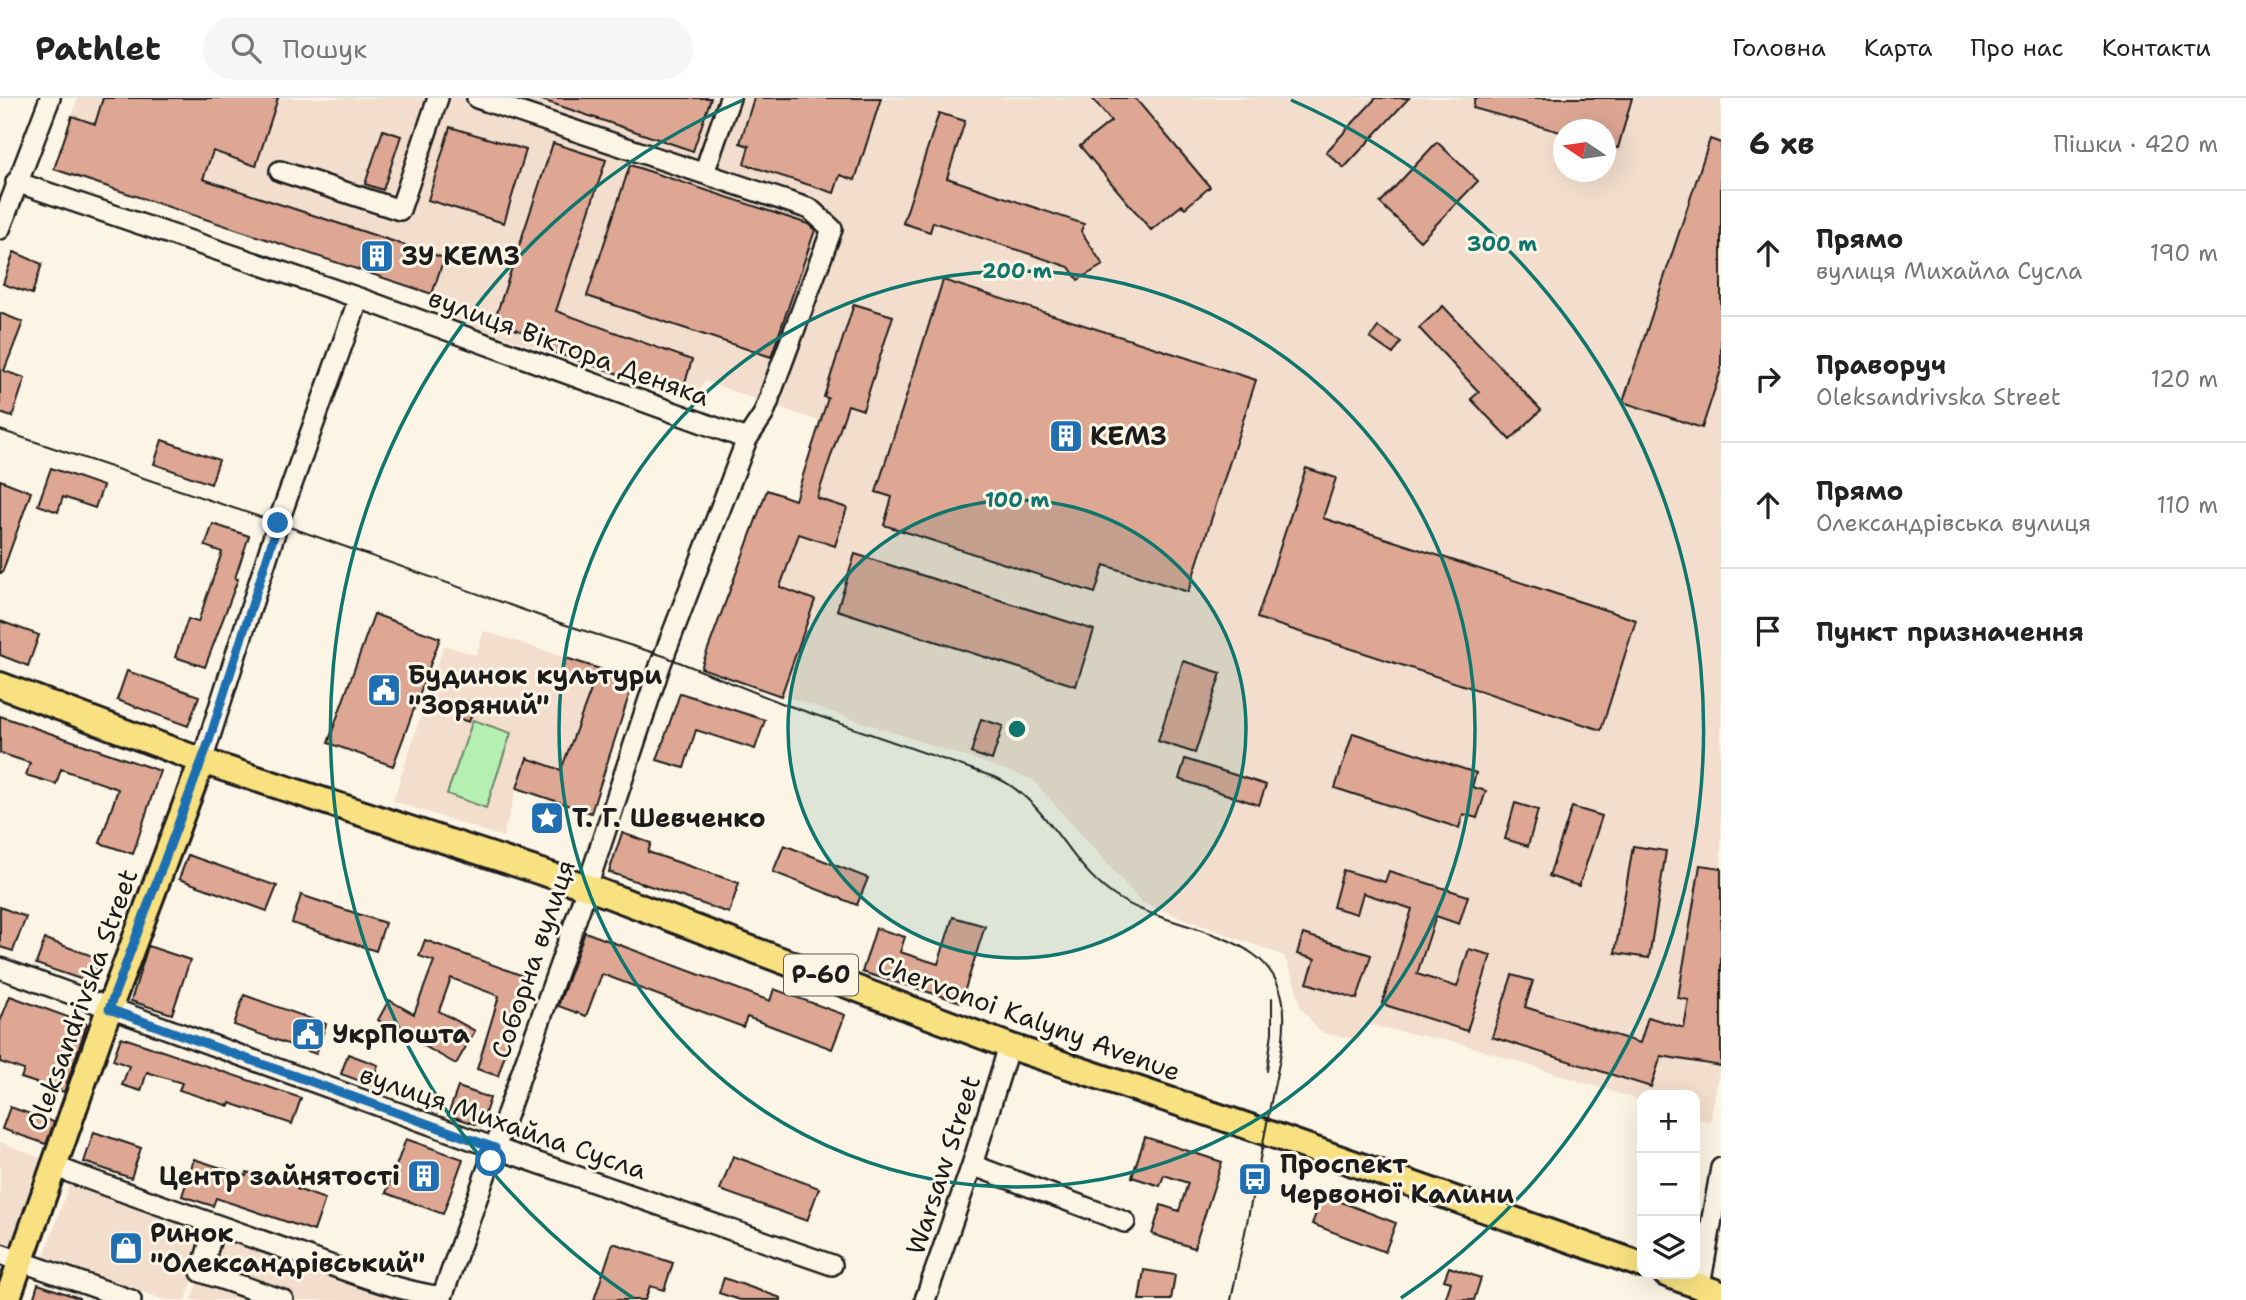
<!DOCTYPE html>
<html lang="uk">
<meta charset="utf-8">
<style>
body{margin:0;font-family:"Shantell Sans",sans-serif;background:#f6f6f6;color:#222}
.controls{position:absolute;right:21px;bottom:21px;display:grid;overflow:hidden;border-radius:14px;box-shadow:0 7px 28px #0002}
.controls button{width:63px;height:63px;display:grid;place-items:center;padding:0;border:0;border-bottom:2px solid #e0e0e0;background:#fff;color:#222;font:35px sans-serif}
.compass{position:absolute;left:1553px;top:21px;width:63px;height:63px;border-radius:50%;background:#fff;box-shadow:0 7px 28px #0002;rotate:283deg}
.stop{position:absolute;width:21px;height:21px;margin:-16px;border:5px solid #1f6fb2;border-radius:50%;background:#fff}
.stop.end{background:#1f6fb2;border-color:#fff;box-shadow:0 2px 7px #0008}
.list{margin:0;padding:0;list-style:none}
h2{display:flex;justify-content:space-between;align-items:center;height:91px;margin:0;padding:0 28px;font-size:30px}
h2 small{font-size:23px;font-weight:400;color:#767676}
.list li{display:grid;grid-template-columns:46px 1fr auto;gap:21px;align-items:center;box-sizing:border-box;height:126px;padding:0 28px;border-top:2px solid #e0e0e0}
.list b{display:block;font-size:26px;white-space:nowrap}
.list p{margin:0;font-size:23px;white-space:nowrap;color:#767676}
.list em{font-size:23px;font-style:normal;color:#767676}
.icon{flex:none;width:38px;height:38px;fill:none;stroke:currentColor;stroke-width:2;stroke-linecap:round;stroke-linejoin:round}
.map{position:relative;flex:none;width:1721px;height:1202px;overflow:hidden}
header{display:flex;align-items:center;gap:42px;box-sizing:border-box;height:98px;padding:0 35px;background:#fff;border-bottom:2px solid #e0e0e0}
header strong{font-size:33px}
nav{display:flex;gap:38px;margin-inline-start:auto;font-size:24px}
.search{width:490px;height:63px;background:#f6f6f6;display:flex;align-items:center;gap:18px;box-sizing:border-box;padding:0 24px;border-radius:38px;color:#767676;font-size:26px}
main{display:flex}
aside{flex:1;background:#fff}
.map>svg:first-child{display:block}
</style>
<header>
<strong>Pathlet</strong>
<div class="search"><svg class="icon" aria-label="search" viewBox="0 0 24 24"><circle cx="10" cy="10" r="6"/><path d="M15 15l6 6"/></svg>Пошук</div>
<nav><a>Головна</a><a>Карта</a><a>Про нас</a><a>Контакти</a></nav>
</header>
<main>
<div class="map">
<svg width="1721" height="1202" viewBox="0 0 1721 1202">
<rect width="100%" height="100%" fill="#fcf5e5"/>
<filter id="ink" filterUnits="userSpaceOnUse"><feTurbulence type="fractalNoise" baseFrequency=".0143" numOctaves="2"/><feDisplacementMap in="SourceGraphic" scale="14" xChannelSelector="R" yChannelSelector="G"/><feConvolveMatrix kernelMatrix="1 2 1 2 8 2 1 2 1" color-interpolation-filters="sRGB"/></filter>
<g filter="url(#ink)">
<path fill="#f3decd" fill-rule="evenodd" d="M78 0H1721V961L1710 1025 1695 1020V997H1642V1003L1459 945 1363 926 1359 943 1320 934 1301 910 1293 880 1284 858 1142 805 1032 681 701 570 735 474 749 479 742 463 767 392 794 401 819 323 704 283 696 303 443 218 448 202 54 71ZM1563 32H1605V74H1563Z
M484 533 634 582 591 715 517 690 503 739 393 703 444 547 476 557Z
M0 1044 41 1060 14 1152 0 1147Z
M69 1087 208 1138 186 1202H165L43 1161Z
M214 1138 417 1202H191Z"/>
<path fill="#b6efb2" stroke="#698667" stroke-width="2" d="M473 622 511 635 486 710 447 696Z"/>
<path fill="#dea794" stroke="#1c1c1c" stroke-width="2" d="M103 0H278L256 68 213 53 203 81 444 160 432 196 54 71 72 18 95 26Z
M542 0H711L693 53 542 2Z
M754 0H881L855 82 840 77 834 95 744 66 749 48 740 45Z
M1092 0H1135L1210 89 1185 110 1182 107 1151 132 1080 48 1111 23Z
M1376 0H1409L1344 70 1326 54Z
M1475 0H1632L1618 50 1606 47V32H1564V35L1473 10Z
M939 15 965 23 947 80 1084 126 1081 133 1103 167 1078 182 1069 169 933 124 930 134 903 125Z
M450 29 526 52 504 125 428 102Z
M383 32 401 38 383 92 365 86Z
M1710 41 1721 45V272L1702 330 1623 304Z
M1437 44 1478 83 1420 143 1380 105Z
M553 45 606 62 556 213 692 262 681 297 550 253 553 244 494 224Z
M630 67 808 126 815 132 771 259 587 198Z
M14 154 42 166 32 196 3 186Z
M943 182 1256 282 1188 494 1104 467 1095 495 884 427 892 399 876 394Z
M854 206 893 218 863 312 848 307 817 400 847 410 835 448 799 436 780 489 815 502 781 598 701 570 767 392 795 402 828 300 824 299Z
M1443 208 1541 312 1510 342 1471 301 1479 294 1419 230Z
M0 215 23 224 4 273 25 280 12 319 0 315Z
M1378 229 1401 244 1393 256 1370 240Z
M162 342 219 362 211 386 154 366Z
M51 370 103 388 95 410 63 399 58 414 38 407Z
M1306 370 1336 380 1323 420 1636 522 1601 632 1257 520Z
M0 382 31 394 2 475H0Z
M213 426 249 438 235 480 238 481 205 569 175 559 188 521 198 524 222 454 205 448Z
M855 456 1094 532 1076 588 837 512Z
M374 516 440 540 393 668 328 645Z
M0 523 39 537 28 568 0 557Z
M566 560 634 582 591 715 517 690 527 660 561 672 591 592 559 580Z
M1183 563 1221 575 1195 655 1158 643Z
M127 573 199 598 188 628 117 602Z
M680 595 765 622 755 651 696 632 684 670 657 662Z
M460 601 475 606 469 624 454 619Z
M0 618 160 673 133 756 100 745 118 691 61 671 56 686 26 677 30 665 0 655Z
M981 621 1003 628 992 662 971 655Z
M1353 635 1476 675 1472 689 1486 693 1477 720 1463 716 1459 730 1335 690Z
M1185 661 1266 687 1259 707 1179 681Z
M1515 705 1538 712 1528 748 1505 741Z
M1572 709 1602 718 1579 788 1549 778Z
M622 735 651 745 648 754 739 785 729 815 609 774Z
M784 747 868 780 857 807 773 774Z
M1633 748 1666 753 1649 860 1615 855Z
M188 757 277 788 267 813 179 781Z
M1700 767 1721 770V968L1661 958 1651 989 1492 939 1512 877 1533 883 1525 909 1640 945 1648 919 1684 930 1689 902 1678 900Z
M1343 772 1385 784 1389 773 1468 798 1459 826 1436 818 1417 876 1457 889 1469 851 1491 857 1467 933 1382 906 1412 811 1363 795 1357 816 1333 809Z
M301 797 385 825 376 853 292 825Z
M0 809 26 819 13 853 0 849Z
M953 819 985 828 961 904 862 874 876 830 905 839 900 854 938 866Z
M585 834 770 903 774 891 845 917 832 951 747 919 743 929 602 876 586 918 558 908Z
M1303 836 1371 857 1357 901 1307 885 1315 861 1297 856Z
M45 841 101 861 92 885 36 866Z
M425 842 529 880 510 933 512 934 498 978 477 971 499 898 451 880 439 913 475 933 456 966 378 922 389 902 414 916 434 863 419 858Z
M148 848 190 862 172 916 131 903Z
M244 897 326 926 316 956 234 927Z
M10 898 87 926 64 994 21 980 24 972 0 964V924Z
M121 939 301 1000 292 1026 230 1005 229 1008 179 992 182 985 147 974 141 993 122 987 129 968 113 962Z
M348 956 378 967 371 987 341 976Z
M458 989 490 1000 481 1028 448 1017Z
M10 1009 54 1024 46 1046 2 1031Z
M94 1034 141 1050 131 1080 84 1064Z
M1145 1039 1222 1064 1194 1150 1152 1136 1161 1107 1179 1113 1188 1085 1164 1077 1160 1088 1132 1079Z
M406 1041 463 1061 443 1116 386 1095Z
M733 1058 819 1090 807 1123 720 1092Z
M194 1061 246 1078 247 1074 279 1085 281 1078 299 1084 297 1091 325 1101 314 1133 216 1100 213 1108 182 1098Z
M1323 1097 1396 1125 1385 1154 1312 1126Z
M613 1145 673 1165 664 1192 650 1188 645 1202H594Z
M1449 1169 1481 1180 1474 1202H1445L1451 1184 1444 1182Z
M1144 1172 1175 1177 1171 1202H1139Z
M724 1180 781 1200V1202H740L719 1195Z
M38 1186 79 1200V1202H33Z"/>
<g fill="none" stroke-linecap="round" stroke-linejoin="round">
<g stroke="#1c1c1c" stroke-width="24">
<path id="minor" d="M477 0 810 111 832 131 771 295
M280 73 400 112 438 0
M704 75 730 0
M16 84 359 200 747 341
M0 131 50 0
M202 663 278 425 359 200
M0 870 495 1050 832 1167
M972 1067 1125 1124
M53 1068C133 1098 214 1126 294 1154 342 1171 392 1192 442 1199
M215 1127 201 1174 283 1202
M0 1156 131 1202
M1700 1188 1721 1070
M441 1202 580 810 660 568 747 341 763 317 769 302
M925 1202 972 1067 1009 948"/>
</g>
<g stroke="#1c1c1c" stroke-width="30">
<path id="major" d="M0 587 202 663 587 789 1009 948 1256 1031 1642 1167
M1666 1176 1721 1196
M7 1202 109 911 202 663"/>
</g>
<use href="#minor" stroke="#fcf5e5" stroke-width="19"/>
<use href="#major" stroke="#f9e181" stroke-width="24"/>
<path stroke="#1c1c1c" stroke-width="2" d="M0 332 278 425 563 526 664 558 784 606 997 680C1047 703 1067 764 1112 796 1151 824 1214 828 1253 856 1269 867 1280 885 1283 904 1288 939 1276 975 1270 1009 1258 1074 1244 1138 1231 1202
M1267 973 1272 934V900"/>
</g>
</g>
<g fill="none" stroke-linecap="round" stroke-linejoin="round" filter="url(#ink)">
<path stroke="#1f6fb2" stroke-width="9" d="M278 425 208 646 109 911 495 1050 491 1063"/>
</g>
<circle cx="1017" cy="631" r="229" fill="#0f766e" fill-opacity=".12"/>
<g fill="none" stroke="#0f766e" stroke-width="3.5">
<circle cx="1017" cy="631" r="229"/>
<circle cx="1017" cy="631" r="458"/>
<path d="M633 1200A686 686 0 0 1 743 2M1291 2A686 686 0 0 1 1401 1200"/>
</g>
<defs>
<g id="building-square" transform="scale(1.75)"><rect x="-9" y="-9" width="18" height="18" rx="4" fill="#1f6fb2" stroke="#fcf5e5"/><path d="M-4-6H4V6H1V3H-1V6H-4ZM-2.5-4.3h1.7v1.8h-1.7ZM.8-4.3h1.7v1.8H.8ZM-2.5-1h1.7V.8h-1.7ZM.8-1h1.7V.8H.8Z" fill="#fff"/></g>
<g id="civic-square" transform="scale(1.75)"><rect x="-9" y="-9" width="18" height="18" rx="4" fill="#1f6fb2" stroke="#fcf5e5"/><path d="M-.6-6.5H3V-4.5H.6V-3L4-1V1h2V6H-6V1h2V-1L-.6-3ZM-1.2 2.5V6h2.4V2.5Z" fill="#fff"/></g>
<g id="sight-square" transform="scale(1.75)"><rect x="-9" y="-9" width="18" height="18" rx="4" fill="#1f6fb2" stroke="#fcf5e5"/><path d="M0-6L1.8-2.2L6-1.7L2.9 1.2L3.7 5.4L0 3.3L-3.7 5.4L-2.9 1.2L-6-1.7L-1.8-2.2Z" fill="#fff"/></g>
<g id="bus-square" transform="scale(1.75)"><rect x="-9" y="-9" width="18" height="18" rx="4" fill="#1f6fb2" stroke="#fcf5e5"/><path d="M-5-6H5V4H4V6H2V4H-2V6H-4V4H-5ZM-3.5-4V0h7V-4ZM-3.5 1.2v1.5H-2V1.2ZM2 1.2v1.5H3.5V1.2Z" fill="#fff"/></g>
<g id="shop-square" transform="scale(1.75)"><rect x="-9" y="-9" width="18" height="18" rx="4" fill="#1f6fb2" stroke="#fcf5e5"/><path d="M-5-2.5h2.3a2.7 3.5 0 0 1 5.4 0H5L5.5 6h-11ZM-1.5-2.5h3a1.5 2.3 0 0 0-3 0Z" fill="#fff"/></g>
</defs>
<g fill-rule="evenodd">
<use href="#building-square" x="377" y="158"/>
<use href="#building-square" x="1066" y="338"/>
<use href="#civic-square" x="384" y="592"/>
<use href="#sight-square" x="547" y="720"/>
<use href="#civic-square" x="308" y="936"/>
<use href="#building-square" x="424" y="1078"/>
<use href="#bus-square" x="1255" y="1081"/>
<use href="#shop-square" x="126" y="1150"/>
</g>
<g text-anchor="middle" stroke-width="6" stroke-linejoin="round" paint-order="stroke">
<rect fill="#fcf5e5" stroke="#5f5d58" stroke-width="2" x="784" y="856.5" width="74" height="41" rx="5"/>
<g font-size="24" font-weight="bold" fill="#1c1c1c">
<text x="821" y="885">Р-60</text>
</g>
<g font-size="26" font-weight="bold" fill="#1c1c1c" stroke="#fcf5e5" text-anchor="start">
<text x="402" y="167">ЗУ КЕМЗ</text>
<text x="1090" y="347">КЕМЗ</text>
<text x="408" y="586">Будинок культури<tspan x="408" dy="30">"Зоряний"</tspan></text>
<text x="572" y="729">Т. Г. Шевченко</text>
<text x="332" y="945">УкрПошта</text>
<text x="1280" y="1075">Проспект<tspan x="1280" dy="30">Червоної Калини</tspan></text>
<text x="400" y="1087" text-anchor="end">Центр зайнятості</text>
<text x="150" y="1144">Ринок<tspan x="150" dy="30">"Олександрівський"</tspan></text>
</g>
<g font-size="26" fill="#1c1c1c" stroke="#fcf5e5">
<text transform="translate(569 249) rotate(20)" y="9">вулиця Віктора Деняка</text>
<text transform="translate(533 861) rotate(-71)" y="9">Соборна вулиця</text>
<text transform="translate(82 902) rotate(-70)" y="9">Oleksandrivska Street</text>
<text transform="translate(1029 920) rotate(20)" y="9">Chervonoi Kalyny Avenue</text>
<text transform="translate(503 1024) rotate(19)" y="9">вулиця Михайла Сусла</text>
<text transform="translate(943 1067) rotate(-72)" y="9">Warsaw Street</text>
</g>
</g>
<circle cx="1017" cy="631" r="10" fill="#0f766e" stroke="#fcf5e5" stroke-width="3.5"/>
<g font-size="21" text-anchor="middle" font-weight="bold" fill="#0f766e" stroke="#fcf5e5" stroke-width="6" stroke-linejoin="round" paint-order="stroke">
<text x="1502" y="153">300 m</text>
<text x="1017" y="180">200 m</text>
<text x="1017" y="409">100 m</text>
</g>
</svg>
<div class="controls">
<button>+</button>
<button>−</button>
<button><svg class="icon" aria-label="layers" viewBox="0 0 24 24"><path d="M12 4l9 5-9 5-9-5zM3 14l9 5 9-5"/></svg></button>
</div>
<svg class="compass" viewBox="-18 -18 36 36"><path d="M0-13l5 13h-10z" fill="#e53935"/><path d="M0 13l5-13h-10z" fill="#767676"/></svg>
<div class="stop" style="left:491px;top:1063px"></div>
<div class="stop end" style="left:278px;top:425px"></div>
</div>
<aside>
<h2>6 хв<small>Пішки · 420 m</small></h2>
<ul class="list">
<li><svg class="icon" aria-label="ahead" viewBox="0 0 24 24"><path d="M12 20V5M6 11l6-6 6 6"/></svg><div><b>Прямо</b><p>вулиця Михайла Сусла</p></div><em>190 m</em></li>
<li><svg class="icon" aria-label="right" viewBox="0 0 24 24"><path d="M7 20v-9h11M14 6l5 5-5 5"/></svg><div><b>Праворуч</b><p>Oleksandrivska Street</p></div><em>120 m</em></li>
<li><svg class="icon" aria-label="ahead" viewBox="0 0 24 24"><path d="M12 20V5M6 11l6-6 6 6"/></svg><div><b>Прямо</b><p>Олександрівська вулиця</p></div><em>110 m</em></li>
<li><svg class="icon" aria-label="arrive" viewBox="0 0 24 24"><path d="M6 21V4h12l-3 4 3 4H6"/></svg><div><b>Пункт призначення</b></div></li>
</ul>
</aside>
</main>
